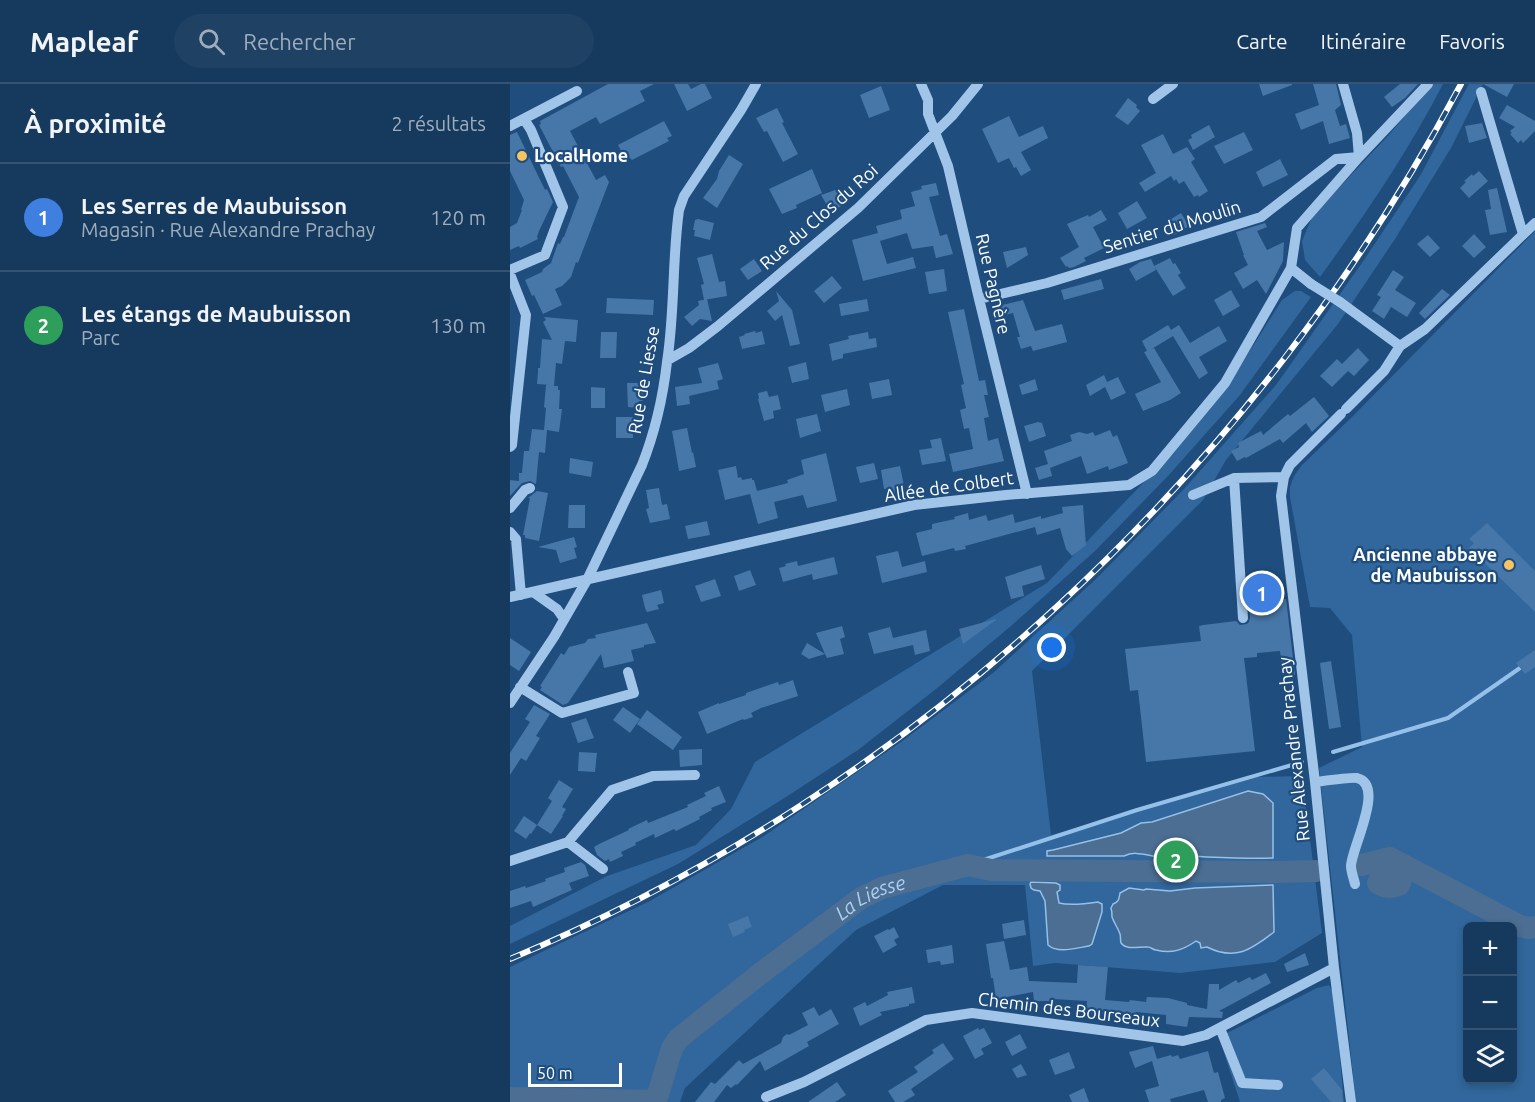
<!DOCTYPE html>
<html lang="fr">
<meta charset="utf-8">
<style>
body{margin:0;font-family:Ubuntu,sans-serif;background:#1f4164;color:#f1f3f6}
.controls{position:absolute;right:18px;bottom:18px;display:grid;overflow:hidden;border-radius:9px;box-shadow:0 3px 9px #0003}
.controls button{width:54px;height:54px;display:grid;place-items:center;padding:0;border:0;border-bottom:2px solid #355473;background:#163a5e;color:#f1f3f6;font:30px sans-serif}
.scale{position:absolute;left:18px;bottom:15px;width:94px;box-sizing:border-box;padding-left:6px;border:3px solid #fff;border-top:0;font-size:16px;line-height:21px;white-space:nowrap;color:#fff;-webkit-text-stroke:4px #1e4d7e;paint-order:stroke}
.you{position:absolute;left:542px;top:564px;width:21px;height:21px;margin:-15px;border:4px solid #fff;border-radius:50%;background:#1a73e8;box-shadow:0 0 0 9px #1a73e833}
.badge{display:grid;place-items:center;width:39px;height:39px;border-radius:50%;background:#f7c461;color:#fff;font-size:20px;font-weight:700}
.pin{position:absolute;translate:-50% -50%;border:3px solid #fff;box-shadow:0 2px 6px #0006}
.list{margin:0;padding:0;list-style:none}
h2{display:flex;justify-content:space-between;align-items:center;height:78px;margin:0;padding:0 24px;font-size:26px}
h2 small{font-size:20px;font-weight:400;color:#9eadbc}
.list li{display:grid;grid-template-columns:39px 1fr auto;gap:18px;align-items:center;box-sizing:border-box;height:108px;padding:0 24px;border-top:2px solid #355473}
.list b{display:block;font-size:22px;white-space:nowrap}
.list p{margin:0;font-size:20px;white-space:nowrap;color:#9eadbc}
.list em{font-size:20px;font-style:normal;color:#9eadbc}
.icon{flex:none;width:33px;height:33px;fill:none;stroke:currentColor;stroke-width:2;stroke-linecap:round;stroke-linejoin:round}
.map{position:relative;flex:none;width:1025px;height:1018px;overflow:hidden}
header{display:flex;align-items:center;gap:36px;box-sizing:border-box;height:84px;padding:0 30px;background:#163a5e;border-bottom:2px solid #355473}
header strong{font-size:28px}
nav{display:flex;gap:33px;margin-inline-start:auto;font-size:21px}
.search{width:420px;height:54px;background:#1f4164;display:flex;align-items:center;gap:15px;box-sizing:border-box;padding:0 21px;border-radius:33px;color:#9eadbc;font-size:22px}
main{display:flex}
aside{flex:1;background:#163a5e}
.map>svg:first-child{display:block}
</style>
<header>
<strong>Mapleaf</strong>
<div class="search"><svg class="icon" aria-label="search" viewBox="0 0 24 24"><circle cx="10" cy="10" r="6"/><path d="M15 15l6 6"/></svg>Rechercher</div>
<nav><a>Carte</a><a>Itinéraire</a><a>Favoris</a></nav>
</header>
<main>
<aside>
<h2>À proximité<small>2 résultats</small></h2>
<ul class="list">
<li><span class="badge" style="background:#3f7fe0">1</span><div><b>Les Serres de Maubuisson</b><p>Magasin · Rue Alexandre Prachay</p></div><em>120 m</em></li>
<li><span class="badge" style="background:#2e9e5b">2</span><div><b>Les étangs de Maubuisson</b><p>Parc</p></div><em>130 m</em></li>
</ul>
</aside>
<div class="map">
<svg width="1025" height="1018" viewBox="0 0 1025 1018">
<rect width="100%" height="100%" fill="#1e4d7e"/>
<path fill="#31679c" fill-rule="evenodd" d="M922 0H933C898 68 855 131 810 193L795 176 792 157 803 131 877 53Z
M959 0H973L941 64 885 155 828 240 716 376 693 416 522 587 541 751 742 693 792 692 812 849 765 878 670 889 545 879 523 882 515 801H433L346 846 175 1004 170 1018H0V883L138 818 254 752 391 658 483 589 586 495 674 405 766 301 854 176 910 92Z
M1025 147V1018H846L809 684 852 663 842 551 820 524 800 523 780 413V403L784 392 792 381 842 333ZM958 842H1002V996H958Z
M785 207H791L801 213 730 311 658 392 585 467 501 542 426 605 348 666 276 713 168 780 0 860V842L97 792 186 761 221 725 245 678 537 499 657 374 724 292 772 216Z
M819 901 824 910 834 1018H730L709 953 807 904Z"/>
<path fill="#4b6e92" stroke="#95c0e9" stroke-width="1.5" d="M738 707 753 710 763 719V774C733 775 704 773 674 772 666 772 658 774 650 773 638 772 625 766 614 772H537V767L543 766 611 749 631 739 642 738Z
M521 798 546 799 550 801V806L547 808 549 819C561 822 575 820 588 818L592 820V828L582 860 579 862C566 864 548 870 538 861L535 817 530 807 524 806 521 804 520 800Z
M763 801 764 848C741 866 725 877 697 863L691 864 690 859 686 857C673 866 662 870 646 866 643 866 641 863 638 863 630 862 617 867 611 859 610 856 611 853 610 850 608 844 604 839 602 833 602 830 602 827 601 824L603 820C609 818 609 815 610 809L619 804 634 806 636 805 660 807 685 804Z"/>
<g fill="none" stroke-linecap="round" stroke-linejoin="round">
<path stroke="#95c0e9" stroke-width="4" d="M823 668 938 634 1010 584
M458 781 627 726 792 678"/>
<g stroke="#4b6e92" stroke-width="22">
<path d="M876 775 878 783 868 799C875 804 881 804 889 801L896 782"/>
<path d="M852 781 880 774 1010 842 1019 844 1025 843"/>
<path id="s1" d="M0 1014 146 1017 162 964 168 955 251 889 351 814 372 804 458 781 481 786 768 788 806 787"/>
</g>
</g>
<path fill="#4777a8" d="M98 0H144L130 7 135 17 90 40 86 33 60 47 86 96 95 91 99 98 68 179 66 178 61 193 52 202 45 205 52 221 33 230 24 211 22 212 15 196 32 188 33 185 41 179 48 159 50 160 53 153H54L69 113 53 82 51 83 29 41 31 40 30 37Z
M164 0H178L181 5 191 0H195L202 14 177 27Z
M749 0H782V1L753 12Z
M803 0H826L831 21 825 26 830 42 836 40 840 54 819 60 813 37 791 46 785 30 809 21Z
M890 0H908L895 14 882 23 874 13Z
M973 0H1004L997 13Z
M371 2 380 26 359 34 350 11Z
M618 14 627 21 626 23 630 27 618 41 605 32Z
M997 21 1025 37V47L1013 59 1011 56 1008 59 1000 50 1002 49 1000 47 1005 43 989 34Z
M267 24 274 38 272 39 288 70 273 78 257 47 254 48 246 34Z
M499 32 509 53 533 42 538 54 511 68 521 86 511 92 506 83 504 84 499 74 488 79 472 45Z
M154 37 162 52 157 54 159 57 122 76 120 74 116 76 108 61Z
M972 39 977 54 959 59 955 42Z
M699 41 705 53 683 66 678 56 682 54 681 51Z
M7 48 35 106 37 105 43 118 29 147 27 153 28 155 10 164 9 162 0 166V143L7 139 12 126H11L14 116 0 87V51Z
M734 48 743 66 714 80 704 62Z
M653 50 663 70 677 63 685 75 681 78 698 107 689 113 688 111 684 113 674 97 669 100 666 95 664 97 661 92 635 108 629 99 646 89 631 61Z
M219 71 233 80 207 124 193 114 207 95 209 87Z
M770 75 778 91 753 103 746 88Z
M302 85 312 109 286 121 287 124 272 130 259 105Z
M969 87 978 97 959 114 950 104 956 98 954 97 962 90 963 92Z
M426 99 429 111 419 113 430 152 437 150 443 170 426 174 423 162 402 165 397 149 370 157 377 180 403 173 406 184 353 197 342 156 368 149 366 142 392 135 390 126 405 122 401 108 412 105 411 102Z
M987 104 997 148 980 151 975 126 981 125 978 106Z
M328 105 336 119 321 128 311 111Z
M627 117 637 134 617 145 608 129Z
M591 126 597 136 583 143 594 164 574 174 576 177 564 183 559 184 557 182 556 183 550 174 569 163 557 140 578 131 579 133Z
M671 129 679 142 664 151 656 138Z
M188 135 204 139 200 156 184 152 185 146H183L185 136Z
M755 139 757 143 747 147 757 166 774 158 773 177 756 210 747 196 733 205 724 189 738 181 733 171H734L726 148Z
M964 150 976 163 964 174 952 162Z
M918 151 930 164 920 173 907 160Z
M516 163 518 171 497 184 493 168Z
M202 170 209 198 215 197 217 212 194 216 191 201 194 200 187 174Z
M660 174 663 180 665 179 671 189 668 191 676 204 663 212 644 182Z
M244 175 252 187 238 196 230 185Z
M641 175 646 186 626 197 619 185 630 178Z
M434 185 437 207 419 210 415 188Z
M883 186 894 193 885 206 906 219 897 233 881 223 874 235 862 227 871 213 867 211Z
M322 192 332 204 314 219 304 207Z
M591 195 594 205 554 216 551 206Z
M932 205 940 211 915 235 909 229Z
M721 206 730 222 713 232 704 216Z
M266 207 282 226 290 260 280 262 272 231 265 237 257 227 269 217Z
M97 214 144 216 143 231 96 229Z
M197 215 202 237 190 235 182 242 174 233 189 221 188 217Z
M357 215 359 227 331 232 329 220Z
M513 216 525 247 552 240 557 258 523 267 521 262 511 265 507 253H510L503 229 490 232 488 222Z
M454 225 469 297 475 296 478 311H474L479 333 474 334 478 357 488 354 494 377 443 388 439 370 463 365 459 344 454 345 450 326 456 324 451 301 454 300 438 228Z
M34 233 68 236 66 258 55 257 52 280 46 279 44 302H48V306H50L49 325H52L49 348 37 346 35 369 29 368 26 400 20 397 12 399 0 412V396L9 397V389H12L14 367H19L22 345 34 346 36 324 34 323 36 301H39L27 300 28 288V284H30L32 255 42 256 33 238 36 236Z
M658 241 661 246 669 241 680 259 709 242 717 257 689 273 698 289 689 295 663 252 640 266 644 264 671 309 660 316 633 327 625 310 651 298 634 268 637 267 632 257Z
M245 247 246 249 252 247 255 260 232 265 229 253 235 251 234 250Z
M91 248H107L106 274H90Z
M358 248 359 255 366 254 367 263 333 270V274L322 277 319 260 339 255 338 252Z
M848 264 859 276 844 292 838 287 822 303 810 292 827 275 832 280Z
M296 278 299 295 282 299 278 283Z
M208 279 213 295 207 297 209 305 179 312 180 320 167 322 165 303 192 299 188 284Z
M594 291 597 298 608 293 616 309 601 316 595 303 580 312 576 301Z
M379 295 382 311 362 315 359 299Z
M525 295 528 306 512 311 509 301Z
M117 299H134L133 317H129V324L118 323Z
M81 303 95 304V324H81Z
M337 305 340 321 315 328 311 311Z
M257 307 259 313 268 311 271 325 263 327 264 334 254 337 248 315H249L248 309Z
M804 313 819 332 802 348 796 339 773 359 770 355 736 374 735 373 727 377 721 367 729 363 728 359 751 347 753 351 778 330 780 332Z
M307 330 311 347 290 354 286 335Z
M106 333H123V354H106Z
M528 338 532 339 536 352 519 358 514 342Z
M177 344 182 369 183 368 186 383 169 387 162 347Z
M600 346 603 353 607 351 618 379 599 386 598 382 577 390 571 372 540 384 542 392 529 396 525 384 538 380 534 367 562 357 560 351 569 348 577 350 583 348 585 352Z
M431 354 436 377 412 381 409 366 422 364 420 356Z
M316 369 327 417 297 424 293 411 264 418 268 434 248 440 240 410 215 416 208 386 226 382 228 394 231 393 232 396 242 394V396H244L247 407 278 399 277 396 294 390 291 376Z
M60 374 83 378 81 393 59 389Z
M364 379 368 395 350 399 346 383Z
M390 382 395 407 380 410 379 404 374 405 371 386Z
M149 404 152 421 157 420 160 435 140 439 136 425 139 424 136 406Z
M27 407 38 409 29 457 15 454V451H13L20 414H18Z
M59 421H75V444H58Z
M573 421 576 461 562 472 556 465 550 444 527 451 525 443 455 462 456 465 445 467 444 464 412 472 406 449 422 445V440L445 435 444 433 458 429 459 436 476 431 478 437 503 430 505 439 531 432V435L553 429 552 423Z
M197 437 200 451 178 455 175 442Z
M977 439 1025 487V528L959 464 964 459 959 455Z
M64 453 67 463 64 464 67 474 50 479 46 466 28 463Z
M388 467 392 483 415 477 417 488 372 499 366 472Z
M324 473 328 490 303 496 302 490 273 498 269 484 276 482 275 480 287 477 288 482Z
M531 481 535 495 512 502 514 512 501 515 495 493Z
M240 486 246 501 229 507 224 492Z
M765 493 767 516 776 515 785 591 773 592 770 567 747 569V573L734 574 745 667 636 678 628 606 620 607 615 565 691 557 689 542 693 541 726 537 730 541 737 540 739 538 740 534 738 496Z
M205 495 211 512 191 518 185 502Z
M151 506 154 519 147 521 149 525 137 528 135 524 132 511Z
M486 535V536L453 560 449 545Z
M137 539 146 559 134 561V563L121 566 124 577 94 584 91 570 58 619 53 621 30 606 32 603 30 602 51 569 54 571 59 563 75 559 78 555 86 554 85 551Z
M332 542 335 553 330 555 334 570 317 574 315 570 299 575 291 570 297 559 315 570 306 549Z
M380 543 383 554 416 546 420 567 405 571 403 561 364 570 358 549Z
M0 554 21 568 9 587 0 581Z
M1025 566V583L1015 590 1006 579Z
M821 577 831 643 819 645 810 579Z
M283 596 288 612 251 624 241 629 243 633 234 636 233 635 197 650 188 628 209 619V620L236 611V609L256 602 268 598 269 601Z
M24 621 40 630 26 652 30 654 16 677 11 674 0 691V669L20 638 15 635Z
M113 623 130 635 120 649 103 636Z
M137 626 172 653 163 666 127 640Z
M76 634 84 654 68 659 61 639Z
M192 665V681L170 683 169 666Z
M69 668 87 669 85 688 68 687Z
M49 696 63 705 52 723 56 725 52 732H53L41 750 27 741 42 717 38 714Z
M209 702 216 718 201 724 202 726 189 733 190 735 166 747 164 745 145 754 144 750 125 759 126 761 111 768 113 772 100 778 99 775 95 777 87 771 84 763 89 760 119 746 118 745 137 736 138 739 178 723 177 721 196 712 194 709Z
M14 732 27 741 21 750 20 749 16 755 4 747Z
M71 778 75 781 79 792 59 799 62 806 23 823 21 817 0 824V807L15 802 16 804 36 797 35 795 55 788 54 784Z
M238 832 242 843 234 846 235 848 223 853 218 840Z
M514 836 516 851 494 855 492 840Z
M384 843 389 853 384 856 387 861 373 869 364 852 378 845 379 846Z
M494 857 500 886 517 883 519 897 567 899 568 881 598 883 595 916 619 918 620 916 636 918 637 913 658 914 677 919V921L697 925 699 900H709V906L726 896 728 899 740 893 742 896 756 889 761 899 709 927 713 928 712 934 679 933 677 943 656 940V931L626 928V932L618 931V933L576 929 577 917 543 915V917H524L523 908 486 915 483 894H481L476 860Z
M442 861 444 879 431 881 430 877 418 879 416 866Z
M795 869 799 881 777 888 774 880Z
M402 903 405 919 399 920V922L370 928 372 931 350 942 343 924 355 918 357 922 378 911 377 908Z
M304 923 309 932 321 925 329 940 297 958 299 962 255 987 250 977 227 1001 226 1000 221 1004 217 1001 204 1018H185L201 998 205 1000 229 976 233 980 271 959 273 953 277 950 279 951 298 941 292 929Z
M468 944 469 946 474 944 482 959 471 965 474 970 465 975 453 952Z
M510 950 517 964 502 972 495 958Z
M433 959 444 975 401 1005 405 1011 393 1018H385L378 1007 408 988 404 983 424 969 422 966Z
M643 962 647 975 661 971 662 973 668 971 670 975 698 967 704 989 708 988 715 1014 711 1016V1018H698L694 1006 660 1015 661 1018H639L635 1006 649 1002 642 977 625 984 619 968Z
M559 968 565 984 545 991 539 976Z
M511 980 517 991 507 994 502 985Z
M814 984 832 1006 833 1018H821L801 995Z
M327 998 336 1011 325 1018H298Z
M574 1004 579 1018H562L559 1011Z"/>
<g fill="none" stroke-linecap="round" stroke-linejoin="round">
<path stroke="#a1c5e8" stroke-width="10" d="M411 0 418 16V30L438 82 469 215 517 410
M971 8 1013 150
M643 15 663 0
M0 42 67 7
M781 184 801 200
M0 186 35 171 53 123 21 46 14 35
M0 190 16 231 2 361 0 363
M469 215 537 199 751 133 826 75 849 73 847 49 833 0
M830 218 890 262
M158 276 179 264 208 242 348 124 442 32 468 0
M836 325 874 287 890 262 915 245 1025 139
M831 330 780 381 774 393 771 412 805 698 824 884 841 1018
M724 394 733 534
M683 411 724 394 774 393
M0 424 15 406 20 404
M0 448 6 455 11 511
M23 508 47 525 54 535
M0 513 404 421 496 411 619 401 642 387 715 299 781 184 787 144 849 73 918 0
M10 603 52 629 124 609 118 588
M0 619 44 553 77 496 132 381C145 348 153 313 157 278 165 227 162 176 169 126L174 112 231 26 246 0
M805 698C814 697 840 693 847 694 876 701 841 765 841 782 841 788 844 795 845 800
M58 758 93 785
M0 777 58 758 102 706 143 692 185 691
M710 944 732 999 768 1001
M256 1013 294 998 416 936 462 929 673 957 696 951 824 884"/>
<g stroke="#fff" stroke-width="6">
<path id="rail" d="M0 875C405 706 746 387 951 0"/>
</g>
<use href="#rail" stroke="#1e4d7e" stroke-width="4" stroke-dasharray="11" stroke-linecap="butt"/>
<path stroke="#a1c5e8" stroke-width="10" d="M801 200 830 218"/>
</g>
<g fill="#f7c461" stroke="#1e4d7e" stroke-width="2">
<circle cx="12" cy="72" r="6"/>
<circle cx="999" cy="481" r="6"/>
</g>
<g text-anchor="middle" stroke-width="4.5" stroke-linejoin="round" paint-order="stroke">
<g font-size="18" font-weight="bold" fill="#fff" stroke="#1e4d7e" text-anchor="start">
<text x="24" y="78">LocalHome</text>
<text x="987" y="477" text-anchor="end">Ancienne abbaye<tspan x="987" dy="21">de Maubuisson</tspan></text>
</g>
<g font-size="18" fill="#fff" stroke="#1e4d7e">
<text transform="translate(309 133) rotate(-41)" y="6">Rue du Clos du Roi</text>
<text transform="translate(662 143) rotate(-17)" y="6">Sentier du Moulin</text>
<text transform="translate(483 200) rotate(77)" y="6">Rue Pagnère</text>
<text transform="translate(134 296) rotate(-80)" y="6">Rue de Liesse</text>
<text transform="translate(439 403) rotate(-8)" y="6">Allée de Colbert</text>
<text transform="translate(784 665) rotate(-96)" y="6">Rue Alexandre Prachay</text>
<text transform="translate(559 926) rotate(7)" y="6">Chemin des Bourseaux</text>
</g>
<g font-size="20" font-style="italic" fill="#adcff0" stroke="#1e4d7e">
<text dy="7" stroke="none"><textPath href="#s1" startOffset="452">La Liesse</textPath></text>
</g>
</g>
</svg>
<div class="controls">
<button>+</button>
<button>−</button>
<button><svg class="icon" aria-label="layers" viewBox="0 0 24 24"><path d="M12 4l9 5-9 5-9-5zM3 14l9 5 9-5"/></svg></button>
</div>
<div class="scale">50 m</div>
<div class="you"></div>
<div class="pin badge" style="left:752px;top:509px;background:#3f7fe0">1</div>
<div class="pin badge" style="left:666px;top:776px;background:#2e9e5b">2</div>
</div>
</main>
